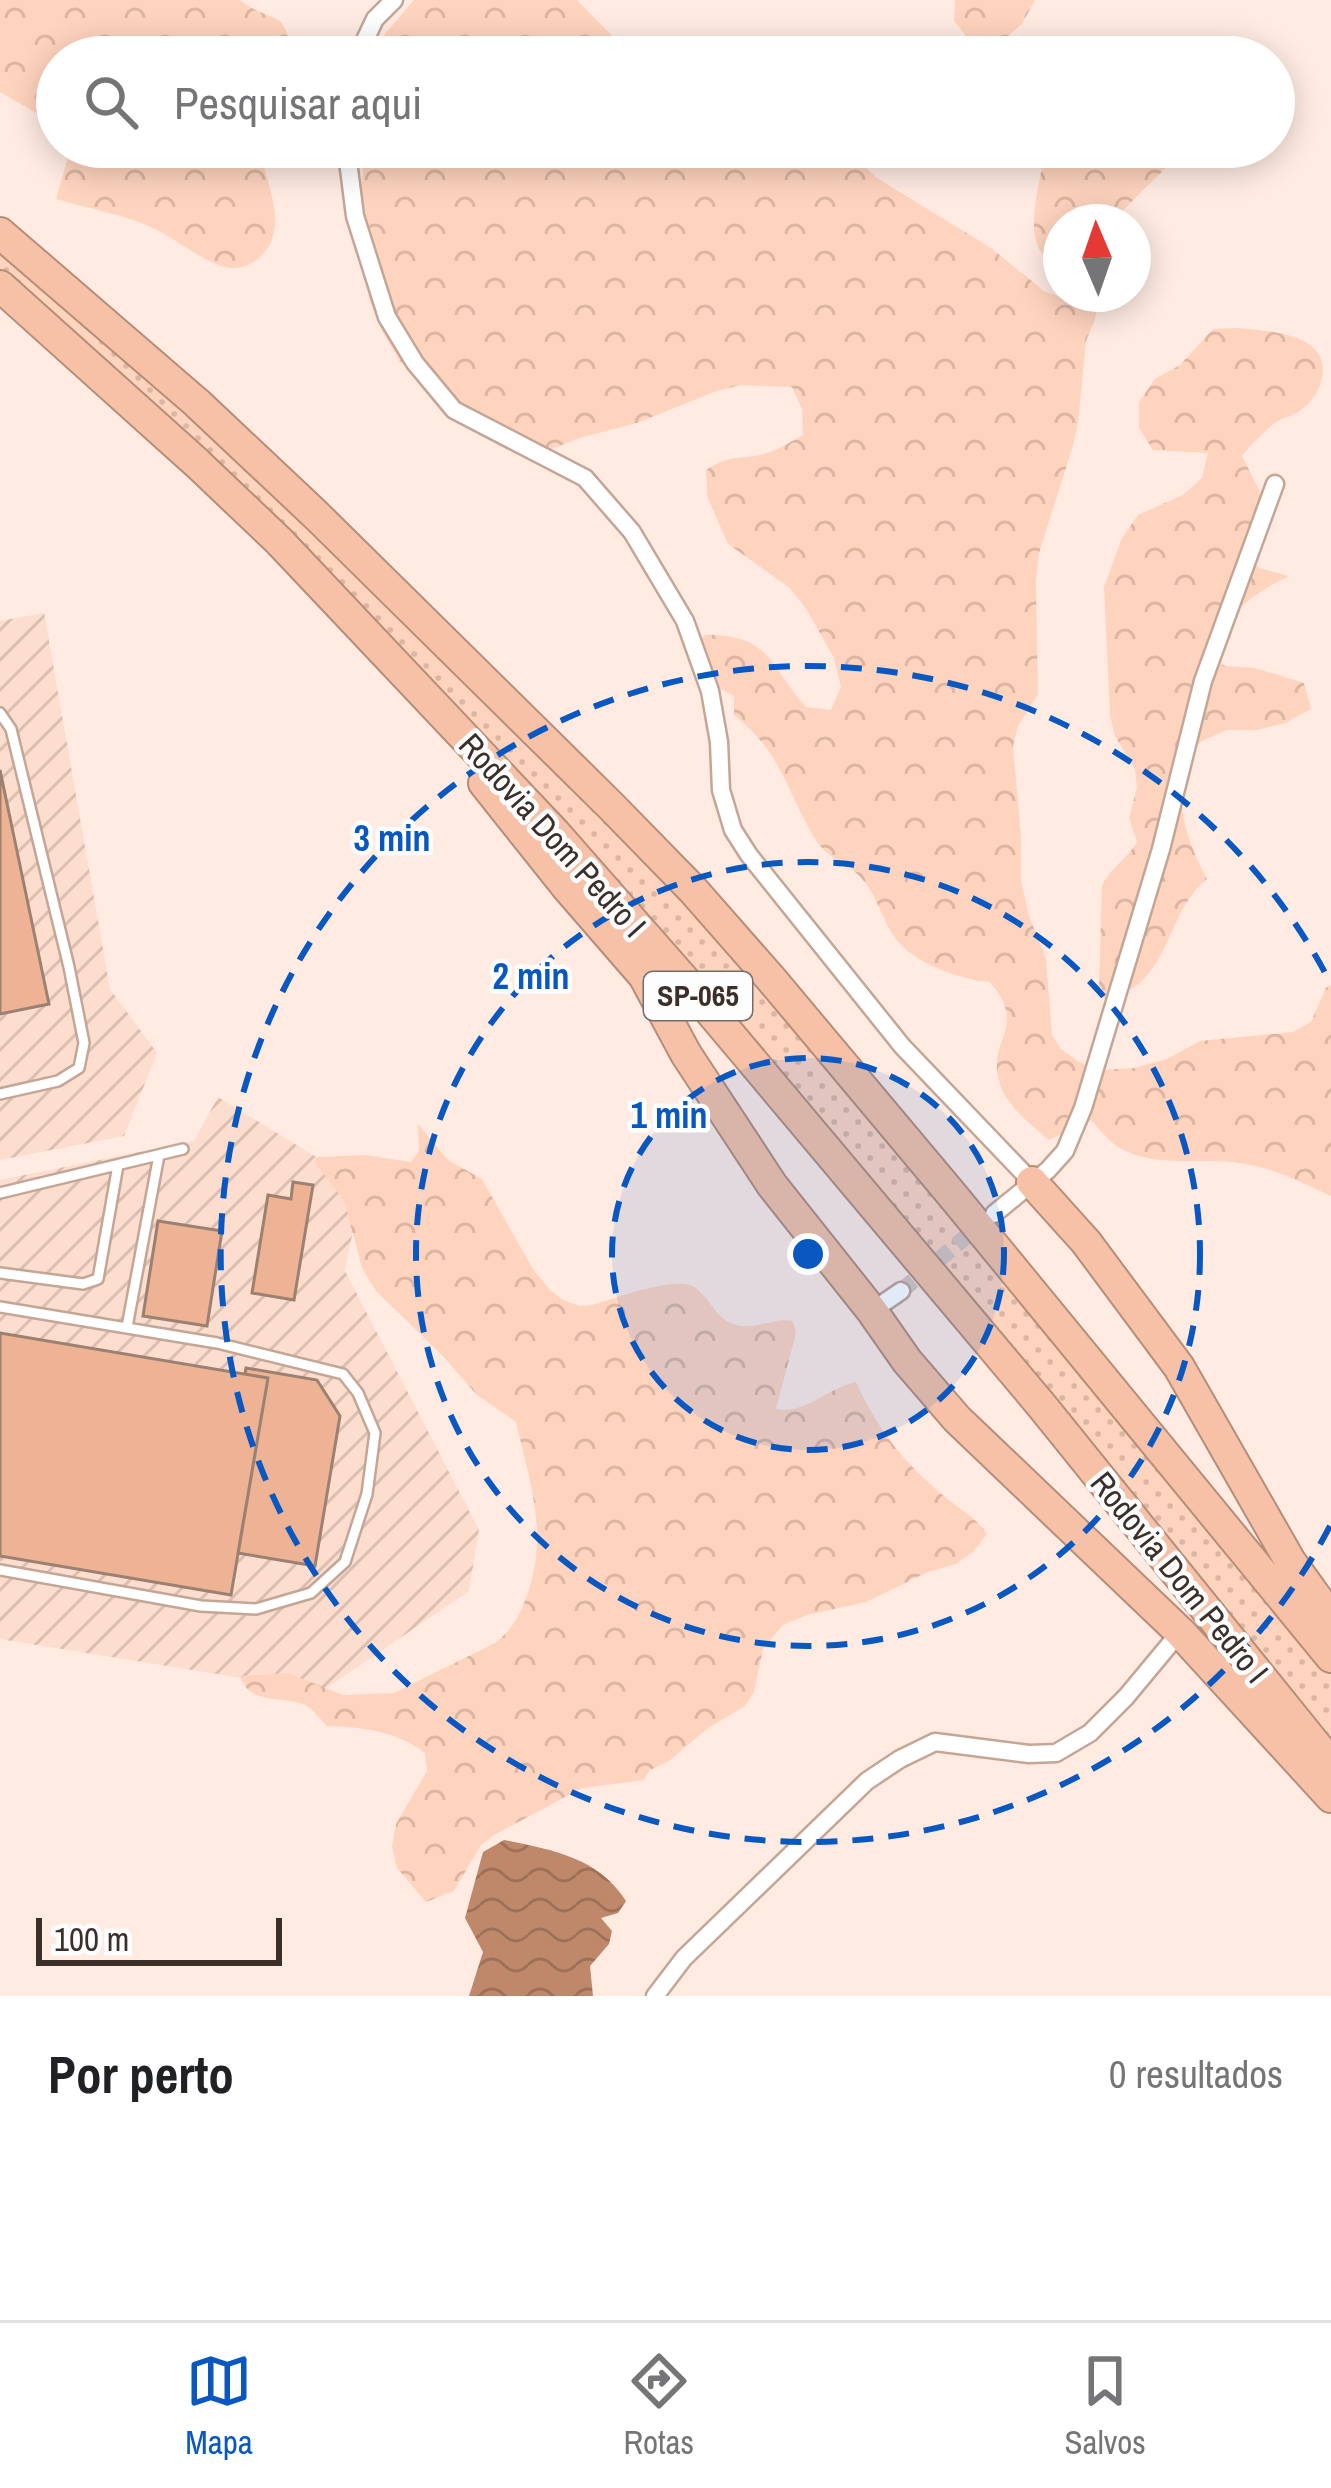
<!DOCTYPE html>
<html lang="pt">
<style>
body{margin:0;font-family:"Archivo Narrow",sans-serif;background:#f6f6f6;color:#202124}
.compass{position:absolute;left:1043px;top:204px;width:108px;height:108px;border-radius:50%;background:#fff;box-shadow:0 6px 30px #0003;rotate:358deg}
.scale{position:absolute;left:36px;bottom:30px;width:246px;box-sizing:border-box;padding-left:12px;border:6px solid #3b2f29;border-top:0;font-size:33px;line-height:42px;white-space:nowrap;color:#3b2f29;-webkit-text-stroke:9px #fdfdfd;paint-order:stroke}
.list{margin:0;padding:0;list-style:none}
h2{display:flex;justify-content:space-between;align-items:center;height:156px;margin:0;padding:0 48px;font-size:51px}
h2 small{font-size:39px;font-weight:400;color:#757577}
.icon{flex:none;width:66px;height:66px;fill:none;stroke:currentColor;stroke-width:2;stroke-linecap:round;stroke-linejoin:round}
.map{position:relative;flex:none;width:1331px;height:1996px;overflow:hidden}
.search{position:absolute;background:#fff;box-shadow:0 6px 30px #0003;left:36px;right:36px;top:36px;height:132px;display:flex;align-items:center;gap:30px;box-sizing:border-box;padding:0 42px;border-radius:66px;color:#757577;font-size:45px}
.sheet{height:324px;background:#fff}
nav{display:flex;justify-content:space-around;align-items:center;box-sizing:border-box;height:168px;border-top:3px solid #e0e0e0;background:#fff;font-size:33px;color:#757577}
nav a{display:grid;justify-items:center;gap:6px}
nav .on{color:#0958c2}
.map>svg:first-child{display:block}
</style>
<div class="map">
<svg width="1331" height="1996" viewBox="0 0 1331 1996">
<defs>
<pattern id="industrial-furrows" width="10" height="10" patternUnits="userSpaceOnUse" patternTransform="scale(3)"><rect width="10" height="10" fill="#fdddcd"/><path d="M-1 1l2-2M0 10L10 0M9 11l2-2" fill="none" stroke="#dabeb0"/></pattern>
<pattern id="grass-dots" width="8" height="8" patternUnits="userSpaceOnUse" patternTransform="scale(3)"><rect width="8" height="8" fill="#ffd4be"/><path d="M2 2h.1M6 6h.1" fill="none" stroke="#dbb6a3" stroke-width="1.8" stroke-linecap="round"/></pattern>
<pattern id="forest-crowns" width="20" height="18" patternUnits="userSpaceOnUse" patternTransform="scale(3)"><rect width="20" height="18" fill="#ffd4be"/><path d="M2 6a3 3 0 1 1 6 0M12 15a3 3 0 1 1 6 0" fill="none" stroke="#dbb6a3"/></pattern>
<pattern id="water-waves" width="16" height="10" patternUnits="userSpaceOnUse" patternTransform="scale(3)"><rect width="16" height="10" fill="#c0886a"/><path d="M0 5q4-4 8 0t8 0" fill="none" stroke="#9d7057"/></pattern>
</defs>
<rect width="100%" height="100%" fill="#ffebe2"/>
<path fill="url(#industrial-furrows)" d="M44 613 110 989 157 1053 124 1136 0 1160V621Z
M218 1097 362 1185 345 1271 479 1530 469 1591 322 1691 0 1639V1180L194 1141Z"/>
<path fill="url(#grass-dots)" d="M0 246 194 415 696 910 1331 1670V1746L740 1033 0 275Z"/>
<path fill="url(#forest-crowns)" d="M0 0H240C273 26 285 4 292 57H57V125L0 92Z
M414 0H577L633 57H371L377 43Z
M955 0H1035L1022 24 983 57 954 21Z
M71 147H258C266 178 289 227 263 254 255 263 243 269 230 268 207 265 176 239 155 229 127 215 87 208 56 199Z
M360 147H844L877 178 991 248 1044 291 1063 298 1071 294H1100L1095 319 1086 341 1078 423 1072 449 1039 553 1036 582 1038 694 1018 726 1013 746 1021 836V880L1029 916 1046 958 1052 1035 1061 1049 1079 1062 1100 1070 1134 1068 1167 1059 1200 1041 1293 1032 1311 1022 1326 988 1331 985V1196C1299 1181 1268 1165 1231 1162 1193 1158 1154 1168 1118 1147 1108 1140 1099 1129 1091 1120L1049 1140C1031 1125 1005 1105 999 1081 987 1039 1029 1028 990 982 959 979 911 963 893 935 880 914 875 889 855 872 840 859 825 857 814 837 785 788 782 753 734 715V696L706 681 694 658 704 635C771 634 768 664 806 707L831 710 841 687 834 658 807 610 790 588 728 544 707 496 706 470C729 456 730 459 755 456 773 453 787 444 803 435L802 409 792 387 740 385 714 392 637 423 583 437 530 457 474 430 449 414 399 360 381 329 369 299 358 211 363 172Z
M1045 147H1183L1179 155 1122 211 1119 222H1061V273C1055 266 1046 259 1041 252 1024 227 1043 176 1045 147Z
M1236 328C1266 331 1331 332 1322 378 1319 391 1312 402 1301 410 1294 416 1283 417 1275 423 1269 427 1246 450 1242 456L1268 508 1251 560 1259 568 1289 576C1249 595 1224 618 1203 656L1226 666 1255 668 1304 683 1311 709 1285 723 1256 730H1227L1202 741 1183 757C1178 810 1183 832 1207 879 1174 905 1172 950 1143 980 1135 989 1120 994 1109 1001L1102 997 1099 986 1102 886C1110 868 1127 859 1137 842L1129 818 1137 788 1135 769 1115 736 1110 716 1104 587 1122 538 1138 515 1183 495 1202 478 1208 453 1153 450 1139 428V402L1155 379 1180 365 1213 329Z
M418 1124 448 1160 482 1179 533 1269 549 1289 563 1300 580 1306 592 1305C613 1299 676 1275 694 1287 710 1297 716 1320 736 1325 756 1330 775 1317 793 1321L796 1333 776 1409C805 1415 827 1388 856 1382 878 1430 903 1462 944 1496 959 1509 975 1516 987 1534L974 1551 956 1564 928 1572 866 1602 807 1615 783 1625 763 1649 754 1692 745 1706 708 1728 669 1761 650 1770 644 1780 582 1788 494 1835 481 1845 454 1891 426 1902 397 1868 392 1847 396 1824 427 1771 425 1753C397 1731 362 1727 327 1726 321 1720 313 1709 305 1705 283 1695 254 1705 241 1680L242 1676 288 1673 343 1695 394 1693 495 1643C515 1627 521 1613 529 1589 548 1532 529 1478 516 1422L477 1395 441 1354 376 1291 362 1268 344 1200 314 1162 318 1157 365 1155 411 1162 419 1151Z"/>
<path fill="url(#water-waves)" d="M504 1840C552 1850 598 1857 626 1901L618 1913 601 1918 612 1931 609 1944 590 1966 593 1996H469L483 1952 465 1918 483 1852Z"/>
<path fill="#eeb394" stroke="#9c8071" stroke-width="3" d="M0 770 49 1004 0 1014Z
M293 1182 313 1185 294 1300 252 1293 268 1195 291 1199Z
M158 1221 222 1231 207 1326 143 1316Z
M0 1333 268 1378 231 1595 0 1556Z
M246 1368 317 1380 340 1416 315 1566 238 1553 268 1378 245 1374Z"/>
<g fill="none" stroke-linecap="round" stroke-linejoin="round">
<path stroke="#d8c5bd" stroke-width="16" stroke-dasharray="16 8" stroke-linecap="butt" d="M901 1291 984 1222"/>
<g stroke="#c4a696" stroke-width="14">
<path id="service" d="M0 713 11 729 69 967 84 1043 79 1068 58 1081 0 1094
M0 1193 183 1149
M0 1273 83 1284 98 1279 118 1165
M0 1307 217 1343 343 1374 358 1393 375 1433 367 1494 345 1562 311 1593 256 1609 201 1606 0 1570
M127 1327 159 1155"/>
</g>
<g stroke="#c4a696" stroke-width="21">
<path id="minor" d="M357 57 375 19 394 0
M349 147 348 161 355 216 387 317 415 363 454 410 585 478 632 532 685 621 710 691 719 742 721 790 733 830 749 855 902 1046 1032 1182
M994 1214 1048 1170 1065 1151 1083 1108 1161 849 1203 681 1275 484
M872 1311 901 1291
M655 1996 684 1958 867 1781 900 1759 935 1742 1029 1754 1056 1753 1090 1733 1126 1697 1180 1632"/>
</g>
<g stroke="#b58e7a" stroke-width="34">
<path id="motorway" d="M0 233 197 403 317 516 611 806 693 890 772 980 953 1196 1331 1657
M0 286 197 463 279 541 554 832 684 980 1042 1406 1331 1764
M484 783 566 886 644 976 686 1054 772 1185 872 1311 907 1361 957 1419 1180 1632 1331 1797
M1032 1182 1086 1242 1179 1367 1290 1561 1331 1618"/>
</g>
<use href="#service" stroke="#fff" stroke-width="9"/>
<use href="#minor" stroke="#fff" stroke-width="16"/>
<use href="#motorway" stroke="#f6c1a6" stroke-width="30"/>
</g>
<circle cx="808" cy="1254" r="196" fill="#0958c2" fill-opacity=".12"/>
<g fill="none" stroke="#0958c2" stroke-width="6" stroke-dasharray="21 15">
<circle cx="808" cy="1254" r="196"/>
<circle cx="808" cy="1254" r="392"/>
<path d="M1330 1526A588 588 0 1 1 1330 982"/>
</g>
<g text-anchor="middle" stroke-width="9" stroke-linejoin="round" paint-order="stroke">
<rect fill="#fdfdfd" stroke="#756d69" stroke-width="3" x="644" y="972" width="108" height="48" rx="9"/>
<g font-size="30" font-weight="bold" fill="#3b2f29">
<text x="698" y="1006">SP-065</text>
</g>
<g font-size="33" fill="#3b2f29" stroke="#fdfdfd">
<text transform="translate(553 835) rotate(48)" y="12">Rodovia Dom Pedro I</text>
<text transform="translate(1180 1577) rotate(51)" y="12">Rodovia Dom Pedro I</text>
</g>
</g>
<circle cx="808" cy="1254" r="18" fill="#0958c2" stroke="#fdfdfd" stroke-width="6"/>
<g font-size="36" text-anchor="middle" font-weight="bold" fill="#0958c2" stroke="#fdfdfd" stroke-width="9" stroke-linejoin="round" paint-order="stroke">
<text x="392" y="851">3 min</text>
<text x="531" y="989">2 min</text>
<text x="669" y="1128">1 min</text>
</g>
</svg>
<svg class="compass" viewBox="-18 -18 36 36"><path d="M0-13l5 13h-10z" fill="#e53935"/><path d="M0 13l5-13h-10z" fill="#757577"/></svg>
<div class="scale">100 m</div>
<div class="search"><svg class="icon" aria-label="search" viewBox="0 0 24 24"><circle cx="10" cy="10" r="6"/><path d="M15 15l6 6"/></svg>Pesquisar aqui</div>
</div>
<section class="sheet">
<h2>Por perto<small>0 resultados</small></h2>
<ul class="list">
</ul>
</section>
<nav>
<a class="on"><svg class="icon" aria-label="map" viewBox="0 0 24 24"><path d="M3 6l6-2 6 2 6-2v14l-6 2-6-2-6 2zM9 4v14M15 6v14"/></svg>Mapa</a>
<a><svg class="icon" aria-label="directions" viewBox="0 0 24 24"><path d="M12 3l9 9-9 9-9-9zM9 14v-3h6M13 9l2 2-2 2"/></svg>Rotas</a>
<a><svg class="icon" aria-label="saved" viewBox="0 0 24 24"><path d="M7 4h10v16l-5-4-5 4z"/></svg>Salvos</a>
</nav>
